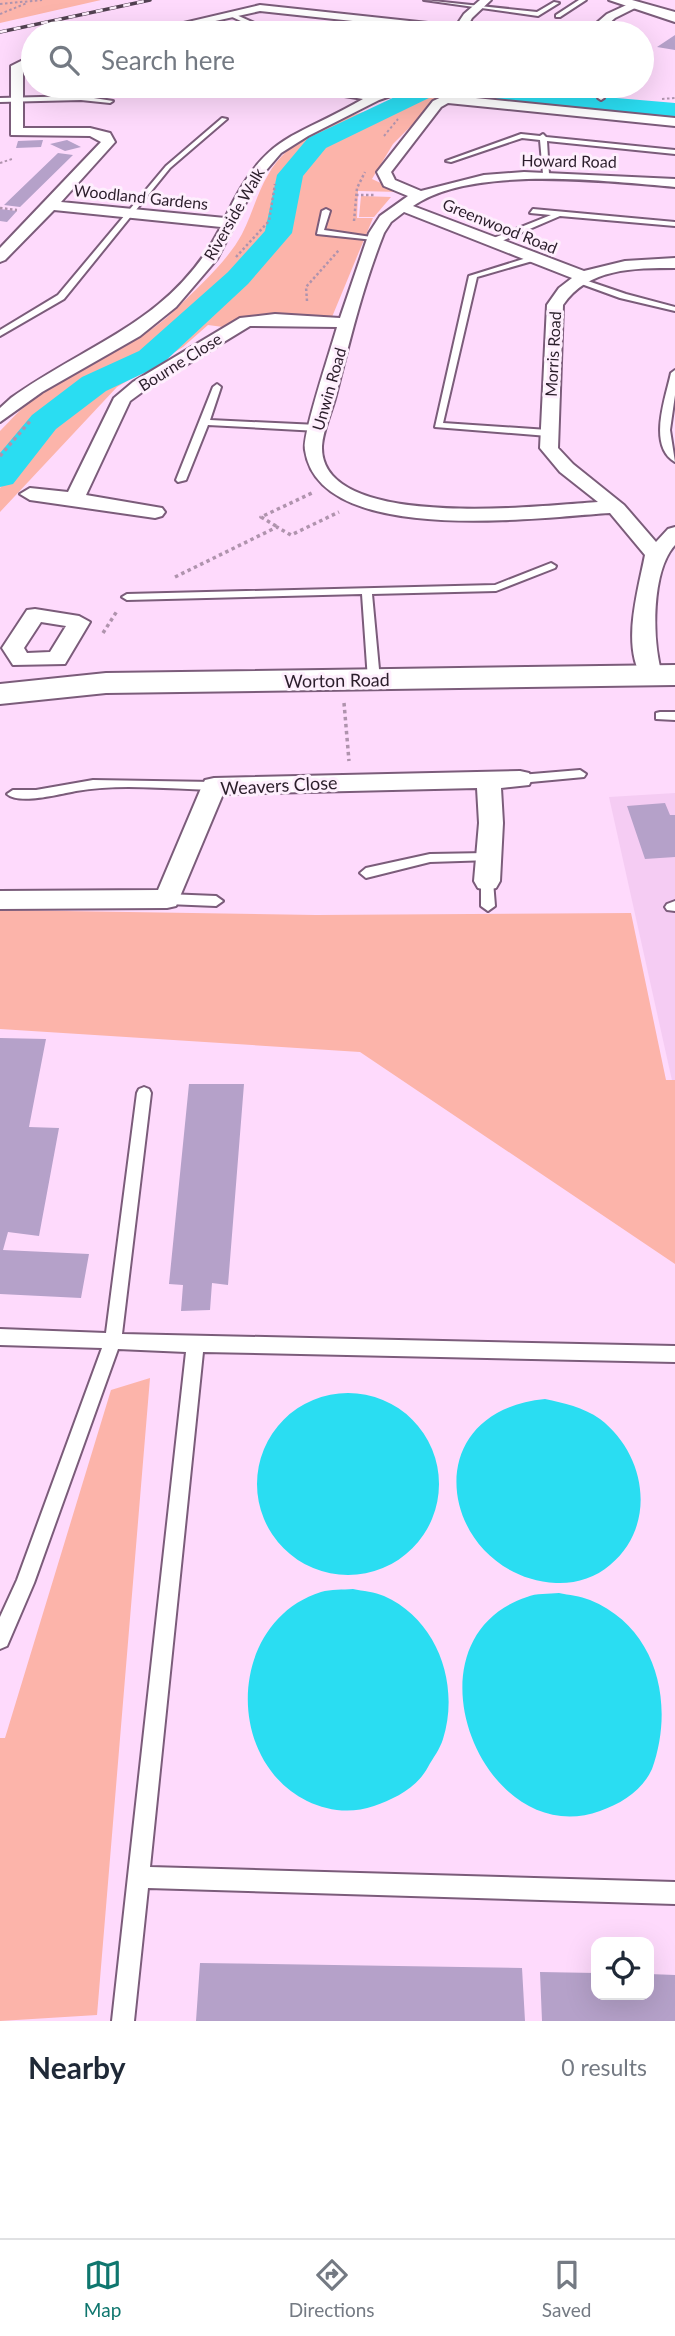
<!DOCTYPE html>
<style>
body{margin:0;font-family:Lato,sans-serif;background:#f6f6f7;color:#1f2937}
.controls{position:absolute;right:21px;bottom:21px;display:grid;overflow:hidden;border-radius:14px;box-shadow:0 7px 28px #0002}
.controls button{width:63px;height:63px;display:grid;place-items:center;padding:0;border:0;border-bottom:2px solid #e0e1e3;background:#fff;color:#1f2937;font:35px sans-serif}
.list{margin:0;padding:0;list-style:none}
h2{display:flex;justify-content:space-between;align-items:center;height:91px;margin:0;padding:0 28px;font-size:30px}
h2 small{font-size:23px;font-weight:400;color:#747a83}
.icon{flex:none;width:38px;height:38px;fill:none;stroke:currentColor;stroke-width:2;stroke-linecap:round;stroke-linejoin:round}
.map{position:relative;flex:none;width:675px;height:2021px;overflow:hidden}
.search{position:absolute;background:#fff;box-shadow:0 7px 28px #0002;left:21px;right:21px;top:21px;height:77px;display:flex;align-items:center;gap:18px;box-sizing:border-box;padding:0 24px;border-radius:38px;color:#747a83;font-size:26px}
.sheet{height:217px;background:#fff}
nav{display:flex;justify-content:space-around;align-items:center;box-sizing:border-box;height:98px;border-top:2px solid #e0e1e3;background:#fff;font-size:19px;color:#747a83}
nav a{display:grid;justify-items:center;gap:4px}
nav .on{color:#0f766e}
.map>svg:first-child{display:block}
</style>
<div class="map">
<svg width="675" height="2021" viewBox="0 0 675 2021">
<rect width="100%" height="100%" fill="#fedafc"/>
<path fill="#f5ccf3" d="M675 793V1094L609 797Z"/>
<path fill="#fcb4aa" d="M0 0H101L0 23Z
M444 93 393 144 372 179 400 192 358 191 357 218H373L332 317 241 319 223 327 208 325 183 347 117 387 0 512V488L58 422 94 390 159 357 275 248 285 233 295 179 322 145 422 95Z
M375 109 312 142 283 176 275 222 262 240 198 307 157 342 96 378 39 417 0 465V431C11 420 22 407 35 398 80 366 135 348 175 310 198 287 227 262 242 234 252 215 257 193 268 175 288 138 336 118 375 109Z
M361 196 391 197 374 217H359Z
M0 910 316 915 631 913 666 1080H675V1264L360 1052 0 1029Z
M150 1378 97 2015 0 2021V1738H5L111 1390Z"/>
<path fill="#2addf2" d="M257 1484a91 91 0 1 1 182 0a91 91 0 1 1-182 0Z
M545 1399C564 1403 583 1407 600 1419 647 1455 657 1526 610 1565 595 1578 575 1584 556 1583 442 1576 410 1412 545 1399Z
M353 1589C363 1591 375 1592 384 1596 438 1620 460 1685 443 1739 440 1749 433 1758 428 1767 417 1788 394 1799 374 1806 351 1814 328 1811 307 1801 223 1759 229 1621 321 1592 331 1589 343 1590 353 1589Z
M559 1593C569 1595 580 1596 590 1600 658 1628 675 1705 652 1769 642 1791 622 1803 600 1811 483 1853 398 1640 527 1597 536 1593 549 1594 559 1593Z"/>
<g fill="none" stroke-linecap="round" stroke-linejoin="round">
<path fill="#2addf2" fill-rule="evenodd" d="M418 86H475L675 103V117L433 96 326 148 303 176 292 233 248 284 161 365 106 391 56 429 13 484 0 487V453L32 415 82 377 139 351 228 272 265 231 277 175 308 138Z"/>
</g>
<path fill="#b5a1c9" d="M675 35V50L657 47Z
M43 140 41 147 16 148 18 141Z
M67 140 81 147 65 151 50 144Z
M58 153 73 155 20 207 4 205Z
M0 209 17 211 7 222 0 221Z
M665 803 670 815H675V857L645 859 627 806Z
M0 1038 46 1039 29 1127 59 1128 39 1236 8 1232 3 1250 89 1254 81 1298 0 1294Z
M189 1084H244L228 1285 212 1283 210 1310 181 1311 183 1285 169 1284Z
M200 1963 522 1968 525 2021H196Z
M540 1972 596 1973V1995H649V1974L675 1975V2021H542Z"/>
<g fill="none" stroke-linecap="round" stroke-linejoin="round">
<g stroke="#7b5c7a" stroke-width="4">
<path id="lane" d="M424 0 537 12 554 2 559 3 538 16Z
M579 0H586L560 17H556V15Z
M232 13 268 29 293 31 267 33 230 16Z
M382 21 387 22 377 33H371Z
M522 86H528L525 91 520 90Z
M602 86H608L604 98 601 100 598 98Z
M81 96 113 101 110 103 81 100 0 102V98Z
M222 118 227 119 170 168 64 299 0 336V330L58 295 166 166Z
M521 134 540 136 543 134 546 137 675 150V154L547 141 549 174 546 176 543 174 540 140 522 138 451 162 446 161Z
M326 209 330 211 324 230 378 238 374 240 317 234 322 211Z
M533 209 675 222V226L560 216 497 243H491V239L551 215 530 213Z
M533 256H536V260L477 277 443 423 548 430 553 433 548 436 435 427 469 276Z
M579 278 626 294 675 307V311L620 298 576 282 575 280Z
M675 370V395L670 430 675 462C647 446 666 397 671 373Z
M217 384 221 387 210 420 318 425 323 428 318 431 208 425 186 480 178 482 176 480 213 387Z
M551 563 556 566 555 568 496 591 372 594 380 680 374 683 368 680 362 594 127 600 122 597 127 594 495 585Z
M660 712H675V720L656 719V713Z
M580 770 586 774 584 777 520 783 514 779 520 775Z
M93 780 214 782 220 786 214 790C169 789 120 783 76 791 60 794 19 805 7 794L13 790H36Z
M487 853 493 857 491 860 430 862 366 878 360 873 366 868 430 854Z
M487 876 493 881 495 906 488 911 481 906V881Z
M167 894 216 896 223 901 216 906 167 904 160 899Z
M675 901V911L667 910 665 907 667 904Z
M144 1087 149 1089 151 1093 122 1334 675 1346V1362L203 1352 150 1867 675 1882V1904L148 1888 134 2021H112L186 1352 118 1349 34 1583 7 1646 0 1649V1617L17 1580 102 1348 0 1345V1329L106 1333 137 1093 139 1089Z"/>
</g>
<g stroke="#7b5c7a" stroke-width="4">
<path id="street" d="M480 0H491L472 18 464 33 260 11 161 33H141L260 5 456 26 464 14Z
M633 2 638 5 637 7 615 18 598 33H585L607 14Z
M33 55V63L23 68V128H90L110 133 115 142 61 202 225 218C265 133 290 141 363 99L307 90 301 86H328L375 93 400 86H419L379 100 308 136 281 153 257 181 217 259 176 307 140 336 42 392 0 422V408L11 398C91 341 172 322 221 227L54 210 5 260 0 262V248L101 142 90 136 11 135V66Z
M446 95 675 118V126L448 103 441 107 391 172 395 180 421 191 484 175 524 172 675 179V187C606 181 471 165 413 206L584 271 625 261 675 258V268C634 268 588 268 563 305L558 448 573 464 624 505 656 542 668 529 675 527V545C651 571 652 641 662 674L659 679H643C621 646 638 591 645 555L610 513C541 517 319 548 305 450 302 435 331 349 337 327L250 326 145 390 130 401 86 495 162 508 165 512 162 516 155 518 30 500 20 494 30 488 68 492 114 398 133 382 240 318 275 314 340 318 369 233 380 216 408 196 384 186 377 172 433 101ZM404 212 572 278 559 288 547 305 540 448 560 472 598 502C547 505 319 533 322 446 323 430 332 411 336 395 350 339 363 286 384 233L391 222Z
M35 609 79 616 90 622 65 664 13 665 2 648 27 610ZM41 622 66 626 50 652 27 653 24 648Z
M520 771 529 773 532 779 529 785 501 788 503 823 500 881 496 888 487 890 478 888 474 881 479 823 477 788 223 794 176 906 167 908 0 909V891L158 890 202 786 205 780 214 778Z"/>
</g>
<g stroke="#7b5c7a" stroke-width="4">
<path id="secondary" d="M609 0H632L675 12V22Z
M675 665V685L106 693 0 704V684L106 673Z"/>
</g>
<path stroke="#af93ad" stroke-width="2" stroke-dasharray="2.5 2.5" stroke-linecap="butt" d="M0 4 42 0
M0 14 27 3
M662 99 675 98
M384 136 398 119
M0 163 12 159"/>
<path stroke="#af93ad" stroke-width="2.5" stroke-dasharray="2.5 2.5" stroke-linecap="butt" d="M356 195H376
M0 208 17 210
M354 221 357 188 365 172
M236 257 269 221 275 184
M307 301 306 287 339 250"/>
<path stroke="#af93ad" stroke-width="3.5" stroke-dasharray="3.5 3.5" stroke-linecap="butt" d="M0 456 31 420
M276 526 261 517 314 492
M175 577 277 527 291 535 339 512
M103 633 117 611
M344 703 349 761"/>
<use href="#lane" fill="#fff" fill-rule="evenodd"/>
<use href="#street" fill="#fff" fill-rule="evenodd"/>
<use href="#secondary" fill="#fff" fill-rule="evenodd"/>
<g stroke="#524151" stroke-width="3.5">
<path id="rail" d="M0 32 150 0"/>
</g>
<use href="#rail" stroke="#feeffd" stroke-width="2.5" stroke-dasharray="7" stroke-linecap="butt"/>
</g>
<g text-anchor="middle" stroke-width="6" stroke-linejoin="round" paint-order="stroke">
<g font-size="16" fill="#2b1e2b" stroke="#feeffd">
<text transform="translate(569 161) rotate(1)" y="6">Howard Road</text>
<text transform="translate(141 197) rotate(6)" y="6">Woodland Gardens</text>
<text transform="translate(234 214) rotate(-60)" y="6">Riverside Walk</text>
<text transform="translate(500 226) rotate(22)" y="6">Greenwood Road</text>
<text transform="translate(553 354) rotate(-87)" y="6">Morris Road</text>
<text transform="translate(180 362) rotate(-32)" y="6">Bourne Close</text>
<text transform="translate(329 389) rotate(-74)" y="6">Unwin Road</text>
</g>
<g font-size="18" fill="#2b1e2b" stroke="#feeffd">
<text transform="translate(337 681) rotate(-1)" y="6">Worton Road</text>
<text transform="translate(279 786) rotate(-3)" y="6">Weavers Close</text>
</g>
</g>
</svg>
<div class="controls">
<button><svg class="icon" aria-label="locate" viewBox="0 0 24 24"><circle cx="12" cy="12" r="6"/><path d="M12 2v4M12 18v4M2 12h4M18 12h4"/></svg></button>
</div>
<div class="search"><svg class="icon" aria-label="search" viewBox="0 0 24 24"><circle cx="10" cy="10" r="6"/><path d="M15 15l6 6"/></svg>Search here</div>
</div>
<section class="sheet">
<h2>Nearby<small>0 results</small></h2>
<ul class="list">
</ul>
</section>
<nav>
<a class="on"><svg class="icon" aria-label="map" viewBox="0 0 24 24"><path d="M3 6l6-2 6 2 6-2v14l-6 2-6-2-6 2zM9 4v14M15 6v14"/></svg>Map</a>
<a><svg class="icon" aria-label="directions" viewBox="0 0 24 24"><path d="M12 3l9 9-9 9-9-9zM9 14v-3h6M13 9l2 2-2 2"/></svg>Directions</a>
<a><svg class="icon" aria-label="saved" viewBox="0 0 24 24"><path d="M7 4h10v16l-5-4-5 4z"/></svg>Saved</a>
</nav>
